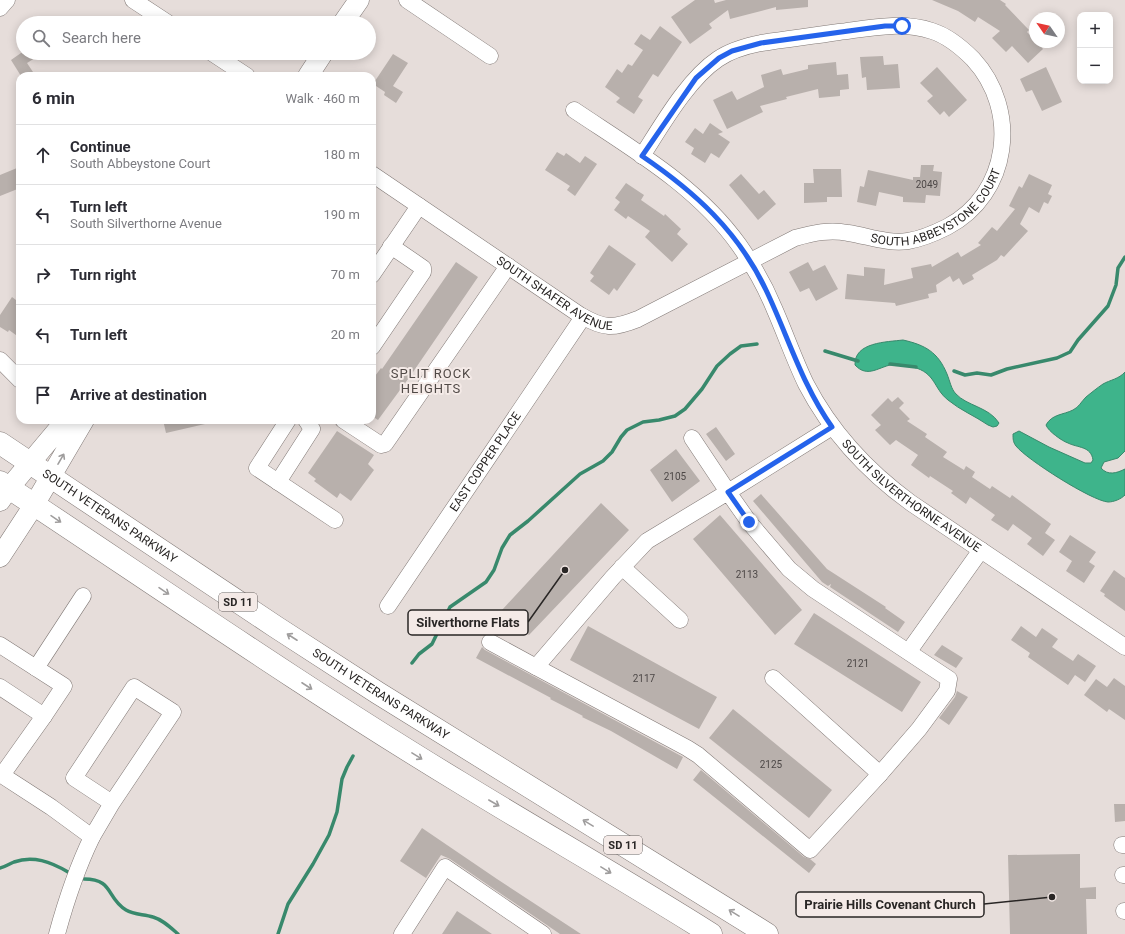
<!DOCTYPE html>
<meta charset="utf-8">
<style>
body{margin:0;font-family:Roboto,sans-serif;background:#f7f7f7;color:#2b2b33}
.controls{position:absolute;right:12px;top:12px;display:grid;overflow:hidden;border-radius:8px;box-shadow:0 2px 10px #0003}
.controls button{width:36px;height:36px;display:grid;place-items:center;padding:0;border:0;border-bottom:1px solid #e1e1e2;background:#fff;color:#2b2b33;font:20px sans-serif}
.compass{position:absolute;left:1029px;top:12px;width:36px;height:36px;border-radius:50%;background:#fff;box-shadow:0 2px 10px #0003;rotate:304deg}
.stop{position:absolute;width:12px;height:12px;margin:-9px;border:3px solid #2563eb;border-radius:50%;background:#fff}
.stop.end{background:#2563eb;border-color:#fff;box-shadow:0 1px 4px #0008}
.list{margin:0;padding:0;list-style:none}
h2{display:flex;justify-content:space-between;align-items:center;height:52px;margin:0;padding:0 16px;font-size:17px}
h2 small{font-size:13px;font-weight:400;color:#7c7c81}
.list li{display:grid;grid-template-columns:26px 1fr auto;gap:12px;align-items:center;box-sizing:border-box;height:60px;padding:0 16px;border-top:1px solid #e1e1e2}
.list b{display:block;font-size:15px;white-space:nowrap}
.list p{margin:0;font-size:13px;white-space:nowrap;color:#7c7c81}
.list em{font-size:13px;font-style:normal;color:#7c7c81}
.icon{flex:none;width:22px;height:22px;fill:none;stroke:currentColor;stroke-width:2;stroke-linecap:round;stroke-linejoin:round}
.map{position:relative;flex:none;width:1125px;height:934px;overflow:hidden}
.search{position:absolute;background:#fff;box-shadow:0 2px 10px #0003;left:16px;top:16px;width:360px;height:44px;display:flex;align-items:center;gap:10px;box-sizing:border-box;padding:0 14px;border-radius:22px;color:#7c7c81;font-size:15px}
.panel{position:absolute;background:#fff;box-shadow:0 2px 10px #0003;left:16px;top:72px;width:360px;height:352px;border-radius:12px}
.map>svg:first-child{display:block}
</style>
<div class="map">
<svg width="1125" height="934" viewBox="0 0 1125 934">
<rect width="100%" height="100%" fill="#e6ddda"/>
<path fill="#3eb48b" stroke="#38896c" d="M903 340C925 345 938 352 947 374 950 381 951 389 956 394 967 406 989 407 999 423L997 426 993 427 988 425C975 416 960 410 948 400 933 388 936 373 913 367 907 366 900 364 895 364 879 366 868 379 855 365 854 342 887 342 903 340Z
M1125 372V451L1118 458 1104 462 1101 468C1108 476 1117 473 1125 469V495C1121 499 1114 502 1108 502 1092 501 1026 459 1016 446 1013 442 1013 439 1013 434L1019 431 1049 447 1085 463H1091L1093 460C1091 446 1078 448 1068 443 1062 441 1048 431 1046 425 1052 414 1063 415 1073 410 1079 407 1081 402 1086 397 1091 393 1097 388 1103 384 1110 380 1119 379 1125 372Z"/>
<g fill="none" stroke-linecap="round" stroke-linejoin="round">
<path stroke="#38896c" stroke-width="3.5" d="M825 351 858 361
M890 364 916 367
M954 371 965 375 977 373 991 375 1007 369 1057 358 1070 352 1078 340 1108 306 1116 285 1118 268 1125 257
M412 663 419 654 432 644 450 607 486 582 494 570 502 548 510 535 528 521 580 474 603 461 612 452 621 437 627 430 643 422 659 420 675 416 685 409 702 389 717 366 730 354 741 346 757 344
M0 868C5 867 9 864 14 862 33 855 51 862 68 872
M84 879C114 879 106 898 126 910 134 915 144 914 153 917 163 920 170 927 178 934
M278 934 288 904 313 864 329 835 337 812 342 779 347 767 353 756"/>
</g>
<path fill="#b8b0ac" d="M695 0H714L715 3 726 0H808V7L776 10V7L730 19 728 10 709 24 712 28 690 44 671 17Z
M932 0H1000L1006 4 1005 5 1029 30 1027 32 1035 40V42H1037L1043 49 1028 63 1012 46 1006 52 992 38 1000 31 978 17 975 22 958 11Z
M660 26 682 42 658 77 653 74 638 97 643 100 634 114 616 102 620 98 605 87 617 69 622 73 628 64 632 66 643 50 634 44 641 34 650 40Z
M21 53H43L27 63 33 72 27 76H21L11 60Z
M393 54 408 63 393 86 403 92 396 103 384 95 385 92 373 84Z
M883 56 884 65 898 64 900 88 867 90 866 77 862 78 860 57Z
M836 62 837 75 848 74 849 89 840 90V96L819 98 818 89 786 97 787 99 760 106 763 112 727 129 713 100 732 91 737 100 764 87 761 75 781 69 783 75 808 69V65Z
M937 67 967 100 949 117 944 111 940 115 927 101 933 96 920 83Z
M1046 67 1062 102 1042 111 1032 90 1026 92 1020 79Z
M710 123 723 132 718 134 730 142 719 158 711 153 705 163 691 154 694 148 685 142 695 128 703 134Z
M557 152 564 156 566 153 580 163 585 156 597 164 575 196 567 190 570 186 545 170Z
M921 165H934L933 171 942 172 940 196 926 195 925 203 903 202V197L879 192 876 206 857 202 860 186 864 187 868 170 913 180V177H920Z
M17 168 20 176V188L0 196V175Z
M813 169H841L842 197H827V202L804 203V183H814Z
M741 174 759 194 764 190 776 204 758 220 729 185Z
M1029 174 1052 185 1048 194 1052 196 1048 204 1044 202 1039 213 1029 207 1020 224 1028 231 1004 257 1001 255 997 260 972 275 974 279 963 285 959 278 953 282 950 276 936 285 937 292 928 294 929 298 896 306 895 303 845 299 847 274 864 276V267L885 269 884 285 913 278 911 268 931 264 932 267 958 252 961 257 981 245 978 243 992 227 997 231 1015 209 1009 206 1019 186 1022 188Z
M626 183 644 195 641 200 664 216 665 214 681 229 677 234 688 244 672 262 645 237 650 231 628 216 626 219 614 210 620 202 615 198Z
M609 245 636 264 617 291 614 288 609 295 590 281 594 276 590 273Z
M456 262 478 277 411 375 378 420 372 416V380L381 368 382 369Z
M808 262 813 271 825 265 838 289 816 301 809 288 800 292 789 272Z
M12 297 20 303V338L9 330 8 332 0 327V315Z
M898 397 904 403 899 408 910 419 907 421 927 434 925 437 947 452 943 457 964 470 966 466 975 472 972 477 990 489 992 486 1010 498 1012 495 1051 524 1045 533 1055 540 1043 556 1027 544 1032 538 1013 524 1008 531 991 520 995 515 970 497 966 504 951 493 953 491 930 476 929 478 911 465 918 455 896 440 890 445 875 430 881 425 871 415 888 398 892 402Z
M163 420H205V424L166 433Z
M716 427 735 454 726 461 706 434Z
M337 431 374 455 368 464 374 470 351 501 340 493 337 498 314 481 316 479 308 473Z
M676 449 700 481 672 502 650 470Z
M761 494 827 569 886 607 885 608 905 622 898 632 830 587 831 584 828 586 822 582 753 501Z
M601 503 629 530 529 635 502 610Z
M720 515 802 610 775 635 693 539Z
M1070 535 1096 552 1089 562 1095 566 1084 583 1066 571 1072 561 1059 552Z
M1114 570 1125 578V611L1104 596 1105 594 1100 591Z
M814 613 921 682 902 712 794 644Z
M588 626 717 697 699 729 570 660Z
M1021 626 1036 637 1042 628 1058 639 1052 647 1073 661 1078 654 1096 666 1085 682 1075 675 1068 685 1028 657 1030 653 1011 640Z
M942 645 963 658 956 668 934 655Z
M482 647 485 650 683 757 677 769 611 731 582 717 583 716 550 699 551 698 476 658Z
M1114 678 1125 686V720L1109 709 1107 712 1084 695 1096 679 1107 687Z
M957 691 968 697 949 725 939 718 955 697Z
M733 709 832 790 809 818 709 738Z
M701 770 804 857 810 859 816 864 809 873 693 780Z
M1114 804H1125V821L1115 822Z
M422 828 497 879 581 934H560L450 859 441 855 426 878 400 861Z
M1080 854V888L1096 887V899H1086L1087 934H1010L1008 855Z
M457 911 492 934H442Z"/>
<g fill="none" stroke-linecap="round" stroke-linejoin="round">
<g stroke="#807875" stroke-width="17">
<g id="minor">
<path d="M133 0 168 23"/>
<path d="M407 0 490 56"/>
<path d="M0 8 7 0"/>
<path d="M212 53 247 76"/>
<path id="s1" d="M574 110C632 149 697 186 739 245 753 265 765 286 774 308 785 333 794 359 806 384 831 432 867 471 911 503L1125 647"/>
<path id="s2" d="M372 174 580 315C604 329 613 329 638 319L795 238C813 233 830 229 848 233 868 236 888 244 908 241 921 239 935 233 947 227 1010 194 1020 110 973 59 961 47 948 36 932 31 901 21 870 28 839 32 813 36 787 39 761 43 746 46 731 50 718 59 688 79 662 125 642 156"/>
<path d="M372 275 419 206"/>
<path d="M372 347 423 272V268L391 246"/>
<path d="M0 360 20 380"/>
<path d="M288 420 257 468 335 520"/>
<path d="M343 420 378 443 381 445 385 444 508 266"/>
<path d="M692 438 728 492 832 427"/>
<path d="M278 482 312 429 306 420"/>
<path d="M728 492 749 522 789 569 813 589 949 679 947 691 919 729 880 774 810 850 698 755 687 748 536 667 613 577 647 541Z"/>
<path d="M622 567 680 620"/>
<path id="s3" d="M388 606 583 317"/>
<path d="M490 642 536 667"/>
<path d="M0 645 64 686 44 716 0 687"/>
<path d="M909 651 981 550"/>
<path d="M36 668 83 596"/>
<path d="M773 678 880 774"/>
<path d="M0 774 51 807 92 837C77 868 66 901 57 934"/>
<path d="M2 775 44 716"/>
<path d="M92 837 112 803 173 712 134 687 74 778 112 803"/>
<path d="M1122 845H1125"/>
<path d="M1123 875H1125"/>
<path d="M1124 911H1125"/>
<path d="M402 934 445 867 543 934"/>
</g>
</g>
<g stroke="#807875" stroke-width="21">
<path id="major" d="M343 23 359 0
M308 76 323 53
M0 501 9 488 66 420
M0 557 34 505 84 420"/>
</g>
<g stroke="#807875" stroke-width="23">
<g id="highway">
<path id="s4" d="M0 443 276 627 378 693 767 934"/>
<path d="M0 482C153 583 304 688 461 783 544 834 629 882 711 934"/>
</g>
</g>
<use href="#minor" stroke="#fff" stroke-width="16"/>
<use href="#major" stroke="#fff" stroke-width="20"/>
<use href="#highway" stroke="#fff" stroke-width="22"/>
</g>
<defs><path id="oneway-shaft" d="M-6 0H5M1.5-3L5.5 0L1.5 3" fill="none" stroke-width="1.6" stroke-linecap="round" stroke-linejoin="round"/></defs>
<g stroke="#9f9d9d">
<use href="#oneway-shaft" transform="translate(61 459) rotate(-60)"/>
<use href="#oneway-shaft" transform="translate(56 519) rotate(34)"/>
<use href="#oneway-shaft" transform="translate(164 591) rotate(34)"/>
<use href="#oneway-shaft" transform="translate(292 637) rotate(-147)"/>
<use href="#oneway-shaft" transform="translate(307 686) rotate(33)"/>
<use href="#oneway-shaft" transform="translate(417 756) rotate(32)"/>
<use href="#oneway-shaft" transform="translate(494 803) rotate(30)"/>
<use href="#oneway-shaft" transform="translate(588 823) rotate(-149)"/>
<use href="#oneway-shaft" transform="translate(606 870) rotate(31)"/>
<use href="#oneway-shaft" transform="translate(734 913) rotate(-148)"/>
</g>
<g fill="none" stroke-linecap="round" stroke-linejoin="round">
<path stroke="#2563eb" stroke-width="5" d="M749 522 728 492 832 427C802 385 788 336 766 290 738 231 695 192 642 156L696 78 719 58 732 51 761 43 885 26H902"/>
</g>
<g text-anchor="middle" stroke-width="4" stroke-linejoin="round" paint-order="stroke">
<g font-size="10" fill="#4d4847">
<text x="927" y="188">2049</text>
<text x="675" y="480">2105</text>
<text x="747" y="578">2113</text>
<text x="858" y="667">2121</text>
<text x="644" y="682">2117</text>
<text x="771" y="768">2125</text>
</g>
<g fill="#f4eae7" stroke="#66615f" stroke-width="1">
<rect x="219" y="593" width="38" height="18" rx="3"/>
<rect x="604" y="836" width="38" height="18" rx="3"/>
</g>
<g font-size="11" font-weight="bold" fill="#292625">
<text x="238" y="606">SD 11</text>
<text x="623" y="849">SD 11</text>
</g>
<g font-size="12" fill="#292625" stroke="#f4eae7">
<text dy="4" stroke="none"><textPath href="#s2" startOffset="645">SOUTH ABBEYSTONE COURT</textPath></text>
<text dy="4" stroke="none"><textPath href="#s2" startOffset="219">SOUTH SHAFER AVENUE</textPath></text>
<text dy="4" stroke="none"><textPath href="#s3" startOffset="174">EAST COPPER PLACE</textPath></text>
<text dy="4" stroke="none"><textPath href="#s1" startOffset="525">SOUTH SILVERTHORNE AVENUE</textPath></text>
<text dy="4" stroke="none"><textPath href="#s4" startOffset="132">SOUTH VETERANS PARKWAY</textPath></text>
<text dy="4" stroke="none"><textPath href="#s4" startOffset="456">SOUTH VETERANS PARKWAY</textPath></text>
</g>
<g font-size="13" letter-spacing="1" fill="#514a47" stroke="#f4eae7">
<text x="431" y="378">SPLIT ROCK<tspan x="431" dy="15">HEIGHTS</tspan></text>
</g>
</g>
<path fill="none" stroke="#292625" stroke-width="1.5" d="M565 570L528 622M1052 897L984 904"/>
<g fill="#292625" stroke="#f4eae7" stroke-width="1.5">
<circle cx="565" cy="570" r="4"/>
<circle cx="1052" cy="897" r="4"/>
</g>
<g fill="#f4eae7" stroke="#292625" stroke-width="1.5">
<rect x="408" y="610" width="120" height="25" rx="4"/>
<rect x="796" y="892" width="188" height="25" rx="4"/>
</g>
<g font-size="13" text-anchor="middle" font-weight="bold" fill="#292625">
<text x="468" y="627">Silverthorne Flats</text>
<text x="890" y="909">Prairie Hills Covenant Church</text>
</g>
</svg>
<div class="controls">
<button>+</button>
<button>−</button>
</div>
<svg class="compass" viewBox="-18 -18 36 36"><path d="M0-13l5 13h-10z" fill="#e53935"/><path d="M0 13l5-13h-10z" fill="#7c7c81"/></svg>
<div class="stop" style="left:902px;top:26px"></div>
<div class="stop end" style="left:749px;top:522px"></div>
<div class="search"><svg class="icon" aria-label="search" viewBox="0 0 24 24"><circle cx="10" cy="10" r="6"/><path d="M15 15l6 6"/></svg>Search here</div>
<section class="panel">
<h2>6 min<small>Walk · 460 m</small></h2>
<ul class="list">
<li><svg class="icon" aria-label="ahead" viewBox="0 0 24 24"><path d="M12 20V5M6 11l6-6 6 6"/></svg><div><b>Continue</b><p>South Abbeystone Court</p></div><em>180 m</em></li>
<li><svg class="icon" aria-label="left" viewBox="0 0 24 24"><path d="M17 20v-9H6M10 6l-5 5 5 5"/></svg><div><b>Turn left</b><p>South Silverthorne Avenue</p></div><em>190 m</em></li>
<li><svg class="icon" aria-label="right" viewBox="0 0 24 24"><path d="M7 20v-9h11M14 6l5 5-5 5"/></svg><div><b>Turn right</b></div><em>70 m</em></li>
<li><svg class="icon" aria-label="left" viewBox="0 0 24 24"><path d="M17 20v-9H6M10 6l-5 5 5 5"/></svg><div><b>Turn left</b></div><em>20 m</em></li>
<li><svg class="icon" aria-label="arrive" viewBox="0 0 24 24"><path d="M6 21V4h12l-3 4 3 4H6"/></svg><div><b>Arrive at destination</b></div></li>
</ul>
</section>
</div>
